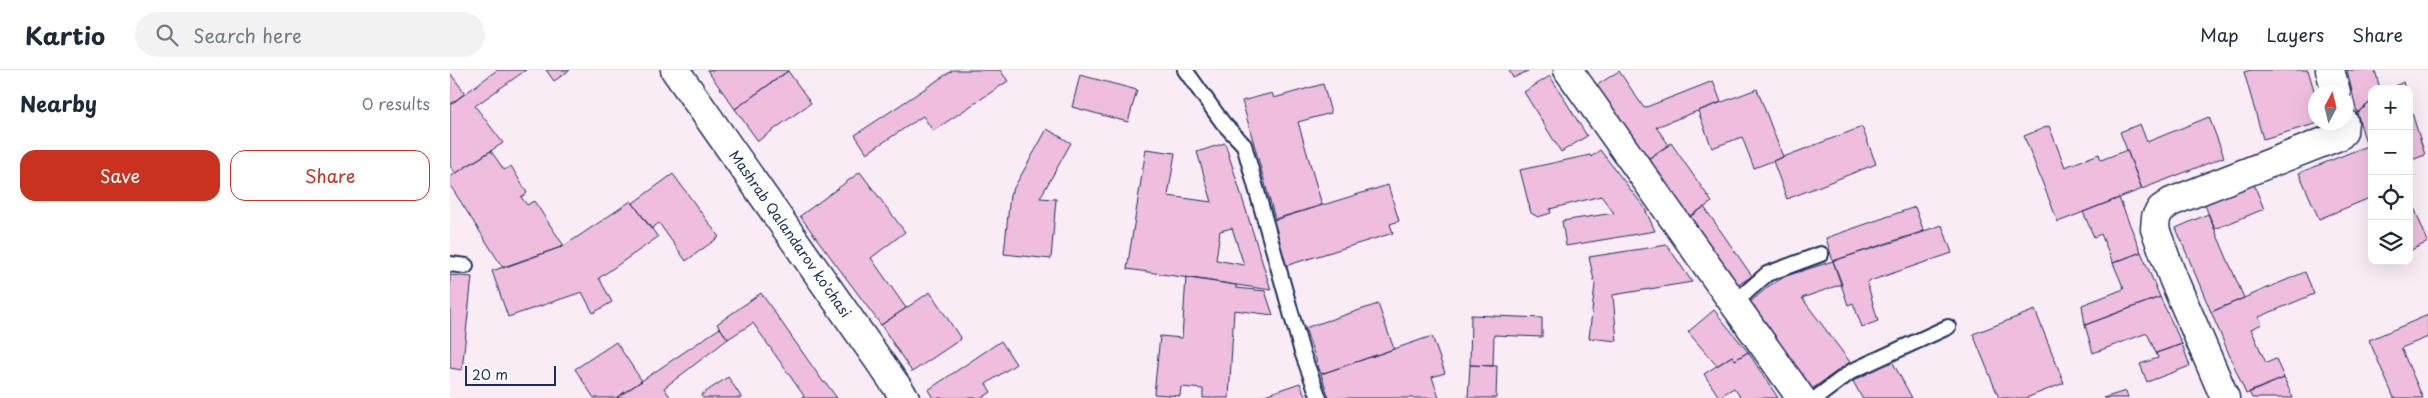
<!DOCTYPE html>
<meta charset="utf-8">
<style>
body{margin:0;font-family:"Playpen Sans",sans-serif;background:#f2f2f3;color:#1f2937}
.controls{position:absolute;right:15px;top:15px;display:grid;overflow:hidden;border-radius:10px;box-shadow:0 5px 20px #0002}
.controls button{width:45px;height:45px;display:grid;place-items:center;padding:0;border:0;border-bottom:1px solid #e0e1e3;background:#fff;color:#1f2937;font:25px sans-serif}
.compass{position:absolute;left:1858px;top:15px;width:45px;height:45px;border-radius:50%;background:#fff;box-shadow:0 5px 20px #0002;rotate:7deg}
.scale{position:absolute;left:15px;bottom:12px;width:91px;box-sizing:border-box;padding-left:5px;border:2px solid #1b2f5e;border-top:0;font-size:14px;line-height:18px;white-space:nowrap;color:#1b2f5e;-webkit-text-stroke:4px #fff;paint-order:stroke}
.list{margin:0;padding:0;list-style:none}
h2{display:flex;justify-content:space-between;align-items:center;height:65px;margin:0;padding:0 20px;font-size:21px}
h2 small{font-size:16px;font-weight:400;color:#747a83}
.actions{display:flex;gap:10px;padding:15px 20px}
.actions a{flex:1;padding:11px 0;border:1px solid #c8321e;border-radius:15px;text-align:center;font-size:18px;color:#c8321e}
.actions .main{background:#c8321e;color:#fff}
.icon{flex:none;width:28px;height:28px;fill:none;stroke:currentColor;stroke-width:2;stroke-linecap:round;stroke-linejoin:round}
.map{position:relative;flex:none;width:1978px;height:328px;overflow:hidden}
header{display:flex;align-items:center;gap:30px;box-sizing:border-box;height:70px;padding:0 25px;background:#fff;border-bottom:1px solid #e0e1e3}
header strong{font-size:24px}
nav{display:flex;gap:28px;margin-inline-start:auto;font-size:18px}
.search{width:350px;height:45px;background:#f2f2f3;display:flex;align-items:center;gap:12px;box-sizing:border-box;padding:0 18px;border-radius:28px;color:#747a83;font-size:19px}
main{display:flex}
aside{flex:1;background:#fff}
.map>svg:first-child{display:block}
</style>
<header>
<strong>Kartio</strong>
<div class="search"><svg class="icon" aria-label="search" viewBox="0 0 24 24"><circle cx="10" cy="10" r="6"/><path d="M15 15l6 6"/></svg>Search here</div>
<nav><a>Map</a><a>Layers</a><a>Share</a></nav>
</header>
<main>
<aside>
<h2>Nearby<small>0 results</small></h2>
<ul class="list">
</ul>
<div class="actions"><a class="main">Save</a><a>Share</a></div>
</aside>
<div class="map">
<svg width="1978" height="328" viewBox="0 0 1978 328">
<rect width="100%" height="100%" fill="#faecf5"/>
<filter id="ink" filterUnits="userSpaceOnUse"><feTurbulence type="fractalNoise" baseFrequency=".02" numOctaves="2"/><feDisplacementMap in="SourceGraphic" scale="10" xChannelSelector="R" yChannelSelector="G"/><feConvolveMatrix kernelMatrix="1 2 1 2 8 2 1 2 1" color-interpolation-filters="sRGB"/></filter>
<g filter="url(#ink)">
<path fill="#efbedf" stroke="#1b2f5e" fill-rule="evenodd" d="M47 0H76L25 36 53 73 6 103 0 96V35Z
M96 0H120L104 11Z
M257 0H337L338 1 285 39Z
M503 0H550L558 11 483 61 473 46 417 83 405 65Z
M1059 0H1080L1063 8Z
M1801 0H1858L1866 27V52H1872L1813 69 1794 2Z
M1897 0H1925L1930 19H1922V31L1907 43Z
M338 1 361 33 308 71 285 39Z
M1169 1 1194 38 1263 11 1271 32 1206 57 1219 75 1195 91 1144 17Z
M0 3 15 23 0 35Z
M630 5 687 20 678 52 622 37Z
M1100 6 1137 66 1111 82 1074 22Z
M1953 12 1955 19H1940Z
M873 14 881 43 848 52 872 135 825 149 792 31 822 23 824 28Z
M1307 19 1333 87 1304 98 1292 67 1262 78 1248 41Z
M1922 31V76H1917L1907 43Z
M1959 33 1975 85 1959 91Z
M1759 47 1774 87 1692 119 1670 62 1690 54 1697 72Z
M1599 56 1615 97 1649 84 1651 90 1677 80 1692 119 1608 152 1574 66Z
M1412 57 1426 94 1337 129 1323 91Z
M597 59 621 73 590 128 606 129 601 189 554 184 560 125Z
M775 73 821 220 677 199 696 79 725 83 718 126 762 132 747 82ZM782 158 794 195 766 190 770 161Z
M1221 73 1262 132 1235 150 1195 91Z
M1917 76H1922V127L1869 149 1849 103Z
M1150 80 1194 137 1205 161 1116 176 1112 151 1164 143 1151 126 1100 139 1101 143 1088 147 1081 143 1070 100 1140 85 1141 87Z
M41 81 54 100 61 96 77 123 71 127 77 135 84 131 114 176 53 198 0 115V107Z
M410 102 455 162 421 188 456 238 431 255 350 146Z
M223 104 269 167 236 191 209 153 201 159 183 133Z
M1803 112 1814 139 1765 159 1754 133Z
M938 115 949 151 940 154 943 163 835 196 821 151Z
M1959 125 1978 172 1959 181Z
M1669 128 1691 182 1663 193 1651 164 1644 167 1633 142Z
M181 131 208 167 149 208 162 232 143 243 132 222 58 247 42 201 114 176Z
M1254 137 1302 206 1284 218 1274 204 1278 201 1240 146Z
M1465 137 1474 162 1383 191 1376 168Z
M1758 144 1794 228 1761 242 1726 158Z
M1492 155 1502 183 1417 212 1428 251 1412 257 1403 233 1398 235 1383 191Z
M1217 175 1242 212 1163 225 1167 271 1139 268 1145 215 1139 187Z
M1691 182 1710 227 1635 255 1632 235 1674 219 1663 193Z
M1383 191 1392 214 1352 228 1400 292 1362 319 1299 233 1319 216 1336 206Z
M1855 202 1864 224 1809 247 1812 254 1801 259 1816 293 1826 289 1834 308 1796 324 1761 242Z
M0 205 22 207 12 300 0 298Z
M736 207 786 215V218L815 221 823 245 784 240 779 328H753V319L731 317 730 326 704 324 710 266 732 268Z
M480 222 511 269 462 302 431 255Z
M311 223 374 313 375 312 387 328H352L354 326 303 253 278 269 267 254Z
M1710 227 1732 274 1706 283 1697 263 1643 283 1635 255Z
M928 234 944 279 871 304 855 258Z
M1264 240 1298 282 1285 290 1282 286 1267 296 1238 262Z
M1585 240 1614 313 1576 328H1549L1523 264Z
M1021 245 1092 248V267L1044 265 1043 296 1020 295Z
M1978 245V267L1951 278 1973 328H1944L1919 270Z
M270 258 278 269 214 318 221 328H166Z
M982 266 995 303 982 307 989 328H879L871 304Z
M551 271 566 294 536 314 541 322 532 328H483L478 320Z
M166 272 192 311 166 328H144L125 299Z
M1732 274 1740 296 1697 312 1690 294 1708 288 1706 283Z
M1298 282 1328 328H1291L1284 318 1269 327 1254 304 1282 286 1285 290Z
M1442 291 1462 328H1412L1403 311Z
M1020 295 1047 296 1046 328H1018Z
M278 307 292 328H253L251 325Z
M1834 308 1843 328H1802L1799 322Z
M850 313 856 328H806Z
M1676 321 1678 328H1653Z"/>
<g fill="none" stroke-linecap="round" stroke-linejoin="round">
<g stroke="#1b2f5e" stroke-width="18">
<path id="service" d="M735 0 773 53 794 75 852 282 869 328
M0 194 16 196
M1284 233 1317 204 1371 184
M1366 328 1402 301 1498 257"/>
</g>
<g stroke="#1b2f5e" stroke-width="31">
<path id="minor" d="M1118 0 1351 328
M1880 0 1886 22
M1775 328 1723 208 1705 159 1706 147 1711 139 1721 132 1889 66 1893 62 1894 52"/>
</g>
<g stroke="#1b2f5e" stroke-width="31">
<path id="secondary" d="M225 0 455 328"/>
</g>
<use href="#service" stroke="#fff" stroke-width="14"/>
<use href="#minor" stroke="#fff" stroke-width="28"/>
<use href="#secondary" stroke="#fff" stroke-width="28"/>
</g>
</g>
<g text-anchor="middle" stroke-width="4" stroke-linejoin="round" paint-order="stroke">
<g font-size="14" fill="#1b2f5e" stroke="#fff">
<text transform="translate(340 164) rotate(55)" y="5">Mashrab Qalandarov ko'chasi</text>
</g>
</g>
</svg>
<div class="controls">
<button>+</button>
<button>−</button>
<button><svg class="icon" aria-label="locate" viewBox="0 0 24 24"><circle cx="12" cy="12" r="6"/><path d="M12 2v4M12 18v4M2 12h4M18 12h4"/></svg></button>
<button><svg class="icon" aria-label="layers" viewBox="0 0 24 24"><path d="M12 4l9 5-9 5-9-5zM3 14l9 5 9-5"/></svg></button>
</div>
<svg class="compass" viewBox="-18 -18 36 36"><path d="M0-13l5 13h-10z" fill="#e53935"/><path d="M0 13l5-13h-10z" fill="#747a83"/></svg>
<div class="scale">20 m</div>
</div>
</main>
